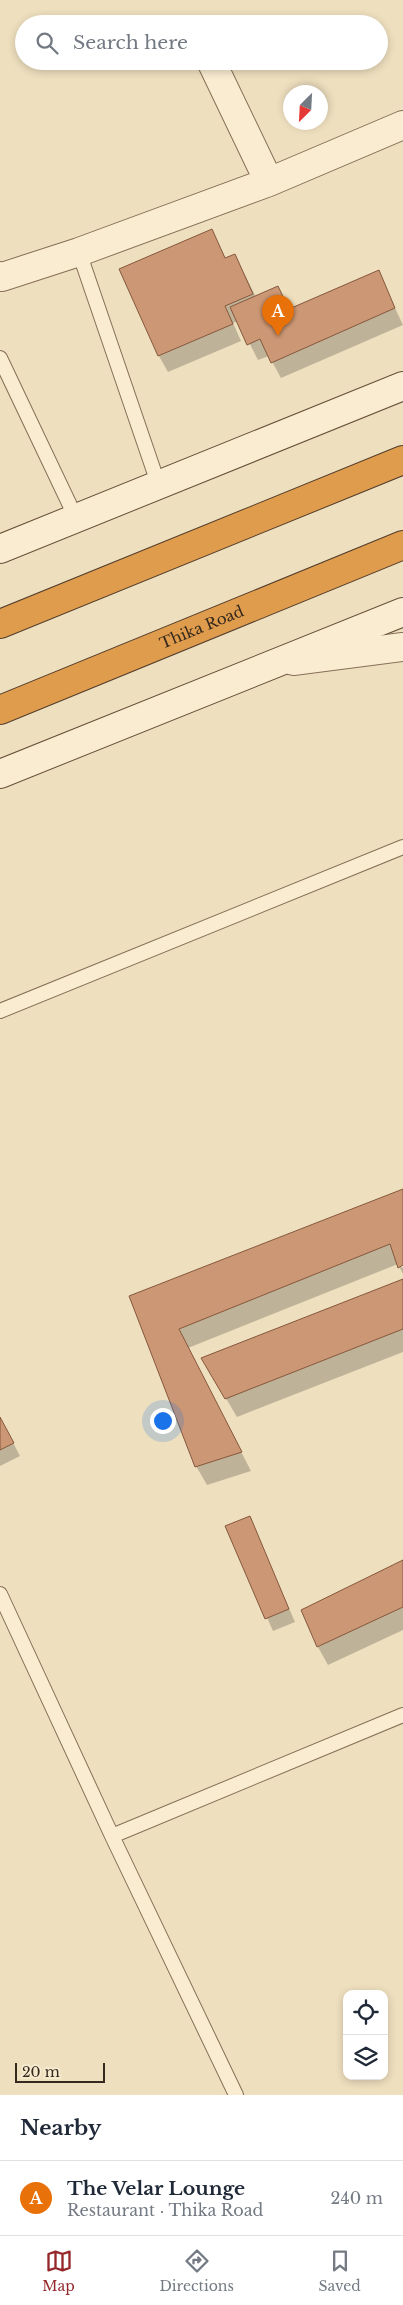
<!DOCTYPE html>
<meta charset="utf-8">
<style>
body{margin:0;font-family:"Libre Baskerville",serif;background:#f2f2f3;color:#1f2937}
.controls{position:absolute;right:15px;bottom:15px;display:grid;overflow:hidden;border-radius:10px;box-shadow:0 2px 8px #0003}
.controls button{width:45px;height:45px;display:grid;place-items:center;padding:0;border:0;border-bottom:1px solid #e0e1e3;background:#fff;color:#1f2937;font:25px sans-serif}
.compass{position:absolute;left:283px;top:85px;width:45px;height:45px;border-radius:50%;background:#fff;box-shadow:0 2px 8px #0003;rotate:204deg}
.scale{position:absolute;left:15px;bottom:12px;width:90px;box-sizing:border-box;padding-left:5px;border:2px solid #35281c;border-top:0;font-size:14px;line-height:18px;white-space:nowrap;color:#35281c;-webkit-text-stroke:4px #f5e9ce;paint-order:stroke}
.you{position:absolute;left:162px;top:1420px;width:18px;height:18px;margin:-12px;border:4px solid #fff;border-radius:50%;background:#1a73e8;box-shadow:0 0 0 8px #1a73e833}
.badge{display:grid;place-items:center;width:32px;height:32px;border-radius:50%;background:#95272a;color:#fff;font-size:16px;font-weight:700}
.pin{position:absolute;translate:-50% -41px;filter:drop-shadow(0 1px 2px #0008)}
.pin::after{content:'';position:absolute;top:26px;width:18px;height:15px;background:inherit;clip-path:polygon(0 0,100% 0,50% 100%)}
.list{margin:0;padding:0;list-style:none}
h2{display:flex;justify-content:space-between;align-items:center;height:65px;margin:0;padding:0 20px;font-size:21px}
h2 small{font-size:16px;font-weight:400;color:#747a83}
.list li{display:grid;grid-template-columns:32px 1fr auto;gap:15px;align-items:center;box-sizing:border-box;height:75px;padding:0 20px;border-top:1px solid #e0e1e3}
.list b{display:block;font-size:19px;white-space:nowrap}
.list p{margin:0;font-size:16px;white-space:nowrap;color:#747a83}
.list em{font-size:16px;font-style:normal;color:#747a83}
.icon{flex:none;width:28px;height:28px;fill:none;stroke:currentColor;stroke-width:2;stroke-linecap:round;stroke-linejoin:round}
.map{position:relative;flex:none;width:403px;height:2095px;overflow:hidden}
.search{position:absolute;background:#fff;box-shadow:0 2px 8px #0003;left:15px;right:15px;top:15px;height:55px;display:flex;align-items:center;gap:12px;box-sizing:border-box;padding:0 18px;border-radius:28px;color:#747a83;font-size:19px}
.sheet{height:140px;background:#fff}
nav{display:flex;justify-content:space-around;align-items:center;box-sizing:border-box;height:70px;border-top:1px solid #e0e1e3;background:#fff;font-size:14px;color:#747a83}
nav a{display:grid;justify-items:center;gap:2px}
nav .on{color:#95272a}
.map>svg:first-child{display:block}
</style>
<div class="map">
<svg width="403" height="2095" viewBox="0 0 403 2095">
<rect width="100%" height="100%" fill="#eedfbe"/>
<path fill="#0003" d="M212 231 226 259 235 255 256 297 278 288 290 310 378 272 403 325 281 378 269 356 258 360 238 321 233 323 241 341 168 372 159 356 121 270Z
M403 1190V1264L401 1265V1268L403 1267V1274L398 1264 188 1348 251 1471 207 1485 196 1466 131 1297Z
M403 1280V1352L237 1417 202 1358Z
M0 1418 20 1456 0 1466Z
M249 1517 295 1622 273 1631 227 1527Z
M403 1561V1630L328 1665 318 1647Z"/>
<path fill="#cc9774" stroke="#85583d" d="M212 229 225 258 235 254 253 294 225 306 233 324 158 356 119 269Z
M379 270 395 308 271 363 260 339 247 345 230 307 278 286 289 309Z
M403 1189V1265L398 1268 390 1244 179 1329 242 1452 195 1467 129 1296Z
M403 1279V1329L225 1399 201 1358Z
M0 1417 14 1443 0 1450Z
M250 1516 289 1609 265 1619 225 1526Z
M403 1560V1607L317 1647 301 1610Z"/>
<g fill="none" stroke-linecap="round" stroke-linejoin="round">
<g stroke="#866f57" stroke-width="16">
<path id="lane" d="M79 252 159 486
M0 358 76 518
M0 1011 403 847
M0 1594 112 1836 236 2095
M112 1836 403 1715"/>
</g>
<g stroke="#866f57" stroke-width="30">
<path id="street" d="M211 61 269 182
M0 276 2 277 79 252 269 182 403 125
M293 661 403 647"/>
</g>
<g stroke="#68503a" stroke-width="30">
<path id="secondary" d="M0 549 403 386
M0 774 403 612"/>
</g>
<g stroke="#533d2c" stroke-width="30">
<g id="highway">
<path d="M0 624 403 460"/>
<path id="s1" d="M0 710 403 545"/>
</g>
</g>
<use href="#lane" stroke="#f9ecd1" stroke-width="14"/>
<use href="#street" stroke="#f9ecd1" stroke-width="28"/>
<use href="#secondary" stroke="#f9ecd1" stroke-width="28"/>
<use href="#highway" stroke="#df9c4d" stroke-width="28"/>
</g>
<g text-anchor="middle" stroke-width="4.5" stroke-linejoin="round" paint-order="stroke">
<g font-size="15" fill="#35281c" stroke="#f5e9ce">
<text dy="5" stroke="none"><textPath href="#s1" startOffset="218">Thika Road</textPath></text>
</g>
</g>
</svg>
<div class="controls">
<button><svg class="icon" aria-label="locate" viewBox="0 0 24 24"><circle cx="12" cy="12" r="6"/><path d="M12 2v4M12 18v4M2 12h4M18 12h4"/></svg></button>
<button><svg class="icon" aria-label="layers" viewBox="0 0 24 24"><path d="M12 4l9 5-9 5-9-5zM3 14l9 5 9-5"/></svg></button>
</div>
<svg class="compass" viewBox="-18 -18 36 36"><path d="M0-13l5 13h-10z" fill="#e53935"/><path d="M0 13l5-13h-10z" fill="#747a83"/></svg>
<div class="scale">20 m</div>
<div class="you"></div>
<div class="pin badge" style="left:278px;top:336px;background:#e8710a">A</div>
<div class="search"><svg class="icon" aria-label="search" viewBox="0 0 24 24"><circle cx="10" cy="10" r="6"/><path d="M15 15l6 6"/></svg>Search here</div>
</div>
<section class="sheet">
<h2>Nearby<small></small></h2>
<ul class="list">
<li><span class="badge" style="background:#e8710a">A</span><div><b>The Velar Lounge</b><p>Restaurant · Thika Road</p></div><em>240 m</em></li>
</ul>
</section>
<nav>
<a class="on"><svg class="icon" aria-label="map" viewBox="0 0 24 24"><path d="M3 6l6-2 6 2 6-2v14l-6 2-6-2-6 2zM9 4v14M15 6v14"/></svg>Map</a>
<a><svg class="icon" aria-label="directions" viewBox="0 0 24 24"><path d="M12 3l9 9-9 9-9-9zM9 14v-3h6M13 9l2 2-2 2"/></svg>Directions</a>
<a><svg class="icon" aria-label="saved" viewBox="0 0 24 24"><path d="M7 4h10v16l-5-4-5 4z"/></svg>Saved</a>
</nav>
